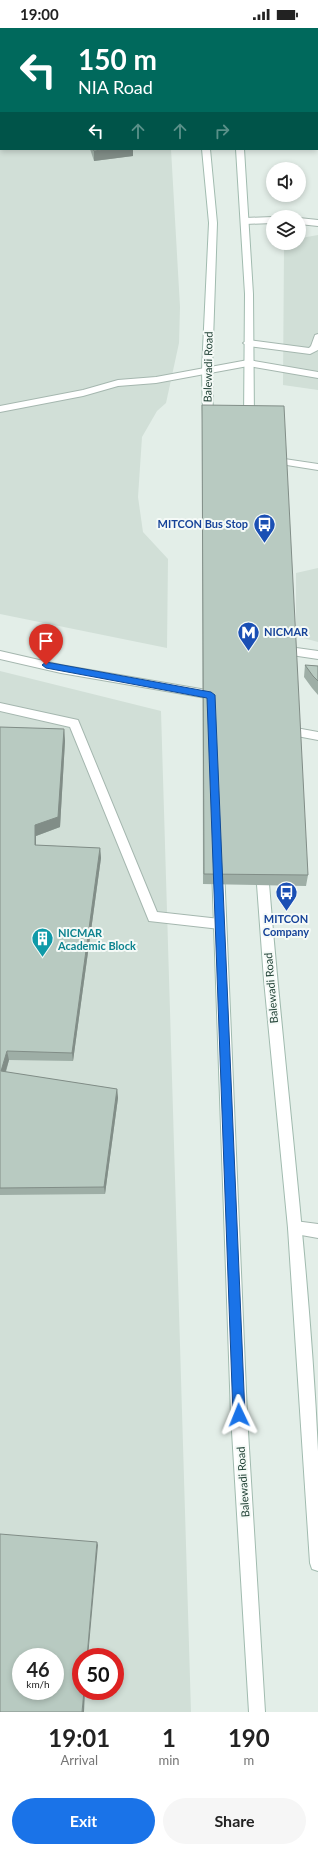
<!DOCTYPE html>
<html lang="en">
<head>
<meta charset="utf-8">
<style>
  :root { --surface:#fff; --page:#f6f6f6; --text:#222; --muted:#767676; --accent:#1a73e8 }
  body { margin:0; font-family:Lato,sans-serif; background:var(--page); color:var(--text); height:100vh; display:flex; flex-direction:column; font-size:15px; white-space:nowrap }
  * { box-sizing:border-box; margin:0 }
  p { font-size:13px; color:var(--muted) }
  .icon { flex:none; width:22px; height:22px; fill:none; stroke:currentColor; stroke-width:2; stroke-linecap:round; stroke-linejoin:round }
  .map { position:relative; height:1684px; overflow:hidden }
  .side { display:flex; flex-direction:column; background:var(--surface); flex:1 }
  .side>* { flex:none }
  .guide { position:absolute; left:0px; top:0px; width:318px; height:122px; box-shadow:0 2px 6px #0003; background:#00695c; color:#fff; overflow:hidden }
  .controls { position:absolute; left:266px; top:134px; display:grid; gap:8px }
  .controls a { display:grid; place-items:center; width:40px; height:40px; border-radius:50%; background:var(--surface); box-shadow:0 2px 6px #0003; font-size:20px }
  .speed { position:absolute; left:12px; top:1620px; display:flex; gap:8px; font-size:20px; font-weight:700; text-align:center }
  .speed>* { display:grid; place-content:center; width:52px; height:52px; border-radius:50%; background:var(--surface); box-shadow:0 2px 6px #0003; line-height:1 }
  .speed small { font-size:10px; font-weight:400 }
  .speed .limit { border:6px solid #d22; background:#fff; color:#111 }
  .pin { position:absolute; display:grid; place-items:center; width:34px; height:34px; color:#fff; margin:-41px -17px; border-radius:50% 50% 50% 0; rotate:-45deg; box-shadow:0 0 4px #0007 }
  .pin .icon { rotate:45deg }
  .me { position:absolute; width:44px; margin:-22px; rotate:358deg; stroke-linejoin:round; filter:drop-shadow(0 0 3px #0008) }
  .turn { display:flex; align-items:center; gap:14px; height:84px; padding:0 12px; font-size:18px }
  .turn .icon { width:52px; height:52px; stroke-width:2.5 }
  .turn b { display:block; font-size:28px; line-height:34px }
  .lanes { display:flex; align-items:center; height:38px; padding:0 12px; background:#0003; justify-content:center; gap:20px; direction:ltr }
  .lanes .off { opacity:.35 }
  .eta { display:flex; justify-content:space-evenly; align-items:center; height:68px; text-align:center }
  .eta b { font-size:24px; font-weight:700; line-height:28px }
  .action { display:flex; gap:8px; margin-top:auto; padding:8px 12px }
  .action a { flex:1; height:46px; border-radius:24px; background:var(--accent); color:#fff; font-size:16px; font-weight:700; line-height:46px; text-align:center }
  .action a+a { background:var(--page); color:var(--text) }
  .status { display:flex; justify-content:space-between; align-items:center; height:28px; padding:0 20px; background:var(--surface); direction:ltr }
  .status svg { height:11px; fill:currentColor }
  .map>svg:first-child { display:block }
</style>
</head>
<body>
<div class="status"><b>19:00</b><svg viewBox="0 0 49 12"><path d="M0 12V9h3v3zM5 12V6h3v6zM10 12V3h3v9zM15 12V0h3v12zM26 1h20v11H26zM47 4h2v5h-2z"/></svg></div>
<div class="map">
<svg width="318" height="1684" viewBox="0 0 318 1684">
  <rect width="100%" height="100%" fill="#e3eee8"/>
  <path fill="#d1dfd7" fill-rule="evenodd" d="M0,93L1,121H171L180,279L179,315L166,375L157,383L142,409L138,469L143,504L168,531L167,620L0,586Z
    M318,207V362L283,357L284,221L293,215H299L301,210Z
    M318,540V614L296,608V545Z
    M0,643L161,683L191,1684H0ZM21,1629H55V1663H21ZM81,1629H115V1663H81Z"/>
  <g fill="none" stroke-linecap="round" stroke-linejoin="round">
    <defs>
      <path id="service" d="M318,306V322L310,326L248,318L243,315L248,312L309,320L311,318L315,307Z
        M248,332L318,344V350L248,338L156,355L118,358L83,368L0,384V378L83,362L118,352L156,349Z
        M0,675L78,692L157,884L220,891L224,892L226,896L224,900L220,901L149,893L70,699L0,683Z"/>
      <path id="minor" d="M273,189V195L245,196L241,193L245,190Z
        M299,190L318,192V198L299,196Z
        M271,429L318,436V442L268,434L266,432Z
        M282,618L318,623V631L278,625L277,622L278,619Z
        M295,1193L318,1196V1210L290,1205L288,1200L290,1195Z"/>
      <path id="tertiary" d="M0,623L61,637L218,664L222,665L224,668L222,671L218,672L61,645L0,631Z
        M285,698L318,704V712L281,705L279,702L281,699Z"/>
      <path id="secondary" d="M202,121H210L217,195L212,342L213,392L208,395L203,392L202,342L209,195Z
        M236,121H244L253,266L254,393L249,396L244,393L245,266Z
        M218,835L222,836L224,840L247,1387L265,1684H249L231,1387L212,840L214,836Z
        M262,838L266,839L268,843C283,1036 309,1229 318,1423C318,1463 318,1503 318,1543L312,1541L310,1535L288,1200L264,952L256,843L258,839Z"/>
      <path id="primary" d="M317,25H318V29H317Z
        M0,73H1V77H0Z"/>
      <path id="trunk" d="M138,0H152L137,1Z
        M292,0H306L291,1Z
        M0,19H1V23H0Z
        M0,43H1V47H0Z"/>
    </defs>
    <use href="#service" stroke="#a5b7af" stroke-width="2"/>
    <use href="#minor" stroke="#a5b7af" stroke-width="2"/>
    <use href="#tertiary" stroke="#a5b7af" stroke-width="2"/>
    <use href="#secondary" stroke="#a1bbaf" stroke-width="2"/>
    <use href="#primary" stroke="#c1cac7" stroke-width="2"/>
    <use href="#trunk" stroke="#c1cac7" stroke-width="2"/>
    <use href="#service" fill="#fff" fill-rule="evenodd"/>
    <use href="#minor" fill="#fff" fill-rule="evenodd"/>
    <use href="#tertiary" fill="#fff" fill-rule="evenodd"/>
    <use href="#secondary" fill="#fff" fill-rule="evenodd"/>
    <use href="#primary" fill="#64a890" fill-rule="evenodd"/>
    <use href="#trunk" fill="#478c76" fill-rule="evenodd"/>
  </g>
  <path fill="#9eaea6" d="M90,121H133V128L94,133Z
    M202,377L308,847L306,858L203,856Z
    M305,637L318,638V667L312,660L304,649Z
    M0,699L64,701L65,713L60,799L36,808V817L100,820L101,830L73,1033L9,1032L6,1044L117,1061L118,1070L105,1166L0,1167Z"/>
  <path fill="#818d87" d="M108,121H133V128L94,133V123Z
    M64,701L65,713L60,799L36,808V827L35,817V797Z
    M100,820L101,830L73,1033L72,1025Z
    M7,1023L9,1032L3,1052L1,1043Z
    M117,1061L118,1070L105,1166L104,1159Z
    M97,1514L98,1517L88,1629H87Z
    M84,1663H85L84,1684H82Z"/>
  <path fill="#b8cac1" stroke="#818d87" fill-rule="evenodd" d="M93,121H108L94,123Z
    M202,377L284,378L308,847L204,846Z
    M305,637L318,638V653L313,648Z
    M0,699L64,701L58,789L35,797V817L100,820L72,1025L7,1023L1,1043L117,1061L104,1159L0,1160Z
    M0,1506L97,1514L87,1629H81V1663H84L82,1684H0ZM21,1629H55V1663H21Z"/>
  <path fill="#1a73e8" stroke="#114b97" d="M46,634L211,664L215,667L245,1387L243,1391L239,1393L235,1391L233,1387L207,670L46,640L42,637Z"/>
  <defs>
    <symbol id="bus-pin" viewBox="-11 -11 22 30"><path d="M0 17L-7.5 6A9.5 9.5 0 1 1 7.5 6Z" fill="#1a4fb4" stroke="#f5faf7"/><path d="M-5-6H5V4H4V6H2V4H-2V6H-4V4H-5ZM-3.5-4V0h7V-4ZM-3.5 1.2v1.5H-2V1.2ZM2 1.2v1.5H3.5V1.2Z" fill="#fff"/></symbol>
    <symbol id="metro-pin" viewBox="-11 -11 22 30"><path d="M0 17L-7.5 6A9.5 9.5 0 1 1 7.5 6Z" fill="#1a4fb4" stroke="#f5faf7"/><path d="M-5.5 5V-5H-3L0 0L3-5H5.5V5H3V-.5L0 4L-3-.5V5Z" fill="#fff"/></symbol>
    <symbol id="building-pin" viewBox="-11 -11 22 30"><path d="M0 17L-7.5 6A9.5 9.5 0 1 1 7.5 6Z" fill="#0f9aa8" stroke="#f5faf7"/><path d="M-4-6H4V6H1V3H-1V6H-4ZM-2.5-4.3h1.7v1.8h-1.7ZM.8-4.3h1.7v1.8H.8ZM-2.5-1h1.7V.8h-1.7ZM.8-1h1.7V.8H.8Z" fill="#fff"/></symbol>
  </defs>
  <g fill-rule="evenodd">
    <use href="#bus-pin" x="252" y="484" width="25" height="34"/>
    <use href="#metro-pin" x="236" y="592" width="25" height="34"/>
    <use href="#bus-pin" x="274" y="852" width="25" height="34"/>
    <use href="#building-pin" x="30" y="898" width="25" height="34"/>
  </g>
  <g text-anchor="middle" stroke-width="4" stroke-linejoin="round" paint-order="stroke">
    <g font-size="11" fill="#214236" stroke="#f5faf7">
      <text transform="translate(208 339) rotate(-89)" y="4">Balewadi Road</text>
      <text transform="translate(271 960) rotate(-95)" y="4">Balewadi Road</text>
      <text transform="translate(243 1454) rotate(-94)" y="4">Balewadi Road</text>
    </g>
    <g font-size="11" font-weight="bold" fill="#164399" stroke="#f5faf7" text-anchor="end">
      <text x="248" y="500">MITCON Bus Stop</text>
      <text x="264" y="608" text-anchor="start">NICMAR</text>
      <text x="286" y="895" text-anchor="middle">MITCON<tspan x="286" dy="13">Company</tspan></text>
    </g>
    <g font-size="11" font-weight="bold" fill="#0d838f" stroke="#f5faf7" text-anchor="start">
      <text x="58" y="909">NICMAR<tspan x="58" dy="13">Academic Block</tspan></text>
    </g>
  </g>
</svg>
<div class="controls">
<a><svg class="icon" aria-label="sound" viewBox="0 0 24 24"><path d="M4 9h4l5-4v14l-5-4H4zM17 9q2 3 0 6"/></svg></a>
<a><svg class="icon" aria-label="layers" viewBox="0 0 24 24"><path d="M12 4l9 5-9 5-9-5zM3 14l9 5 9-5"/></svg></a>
</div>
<div class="speed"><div>46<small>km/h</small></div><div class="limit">50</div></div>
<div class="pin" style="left:46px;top:637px;background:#d93025"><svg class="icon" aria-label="arrive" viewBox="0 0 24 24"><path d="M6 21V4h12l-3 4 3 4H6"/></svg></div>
<svg class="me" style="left:239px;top:1387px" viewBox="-20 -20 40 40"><path d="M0-17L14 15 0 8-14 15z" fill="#1a73e8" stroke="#fff" stroke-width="4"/></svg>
<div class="guide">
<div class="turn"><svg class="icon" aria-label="left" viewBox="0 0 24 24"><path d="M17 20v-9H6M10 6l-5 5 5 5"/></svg><div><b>150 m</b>NIA Road</div></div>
<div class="lanes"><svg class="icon" aria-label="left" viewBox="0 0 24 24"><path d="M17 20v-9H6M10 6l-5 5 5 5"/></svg><svg class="icon off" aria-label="ahead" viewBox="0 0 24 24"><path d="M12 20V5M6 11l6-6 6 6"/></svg><svg class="icon off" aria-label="ahead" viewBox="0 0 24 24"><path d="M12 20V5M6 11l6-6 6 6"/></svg><svg class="icon off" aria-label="right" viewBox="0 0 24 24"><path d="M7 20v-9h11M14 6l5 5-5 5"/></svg></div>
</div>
</div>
<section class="side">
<div class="eta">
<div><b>19:01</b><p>Arrival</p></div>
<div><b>1</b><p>min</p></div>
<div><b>190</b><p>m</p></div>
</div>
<div class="action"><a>Exit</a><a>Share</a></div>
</section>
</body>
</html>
